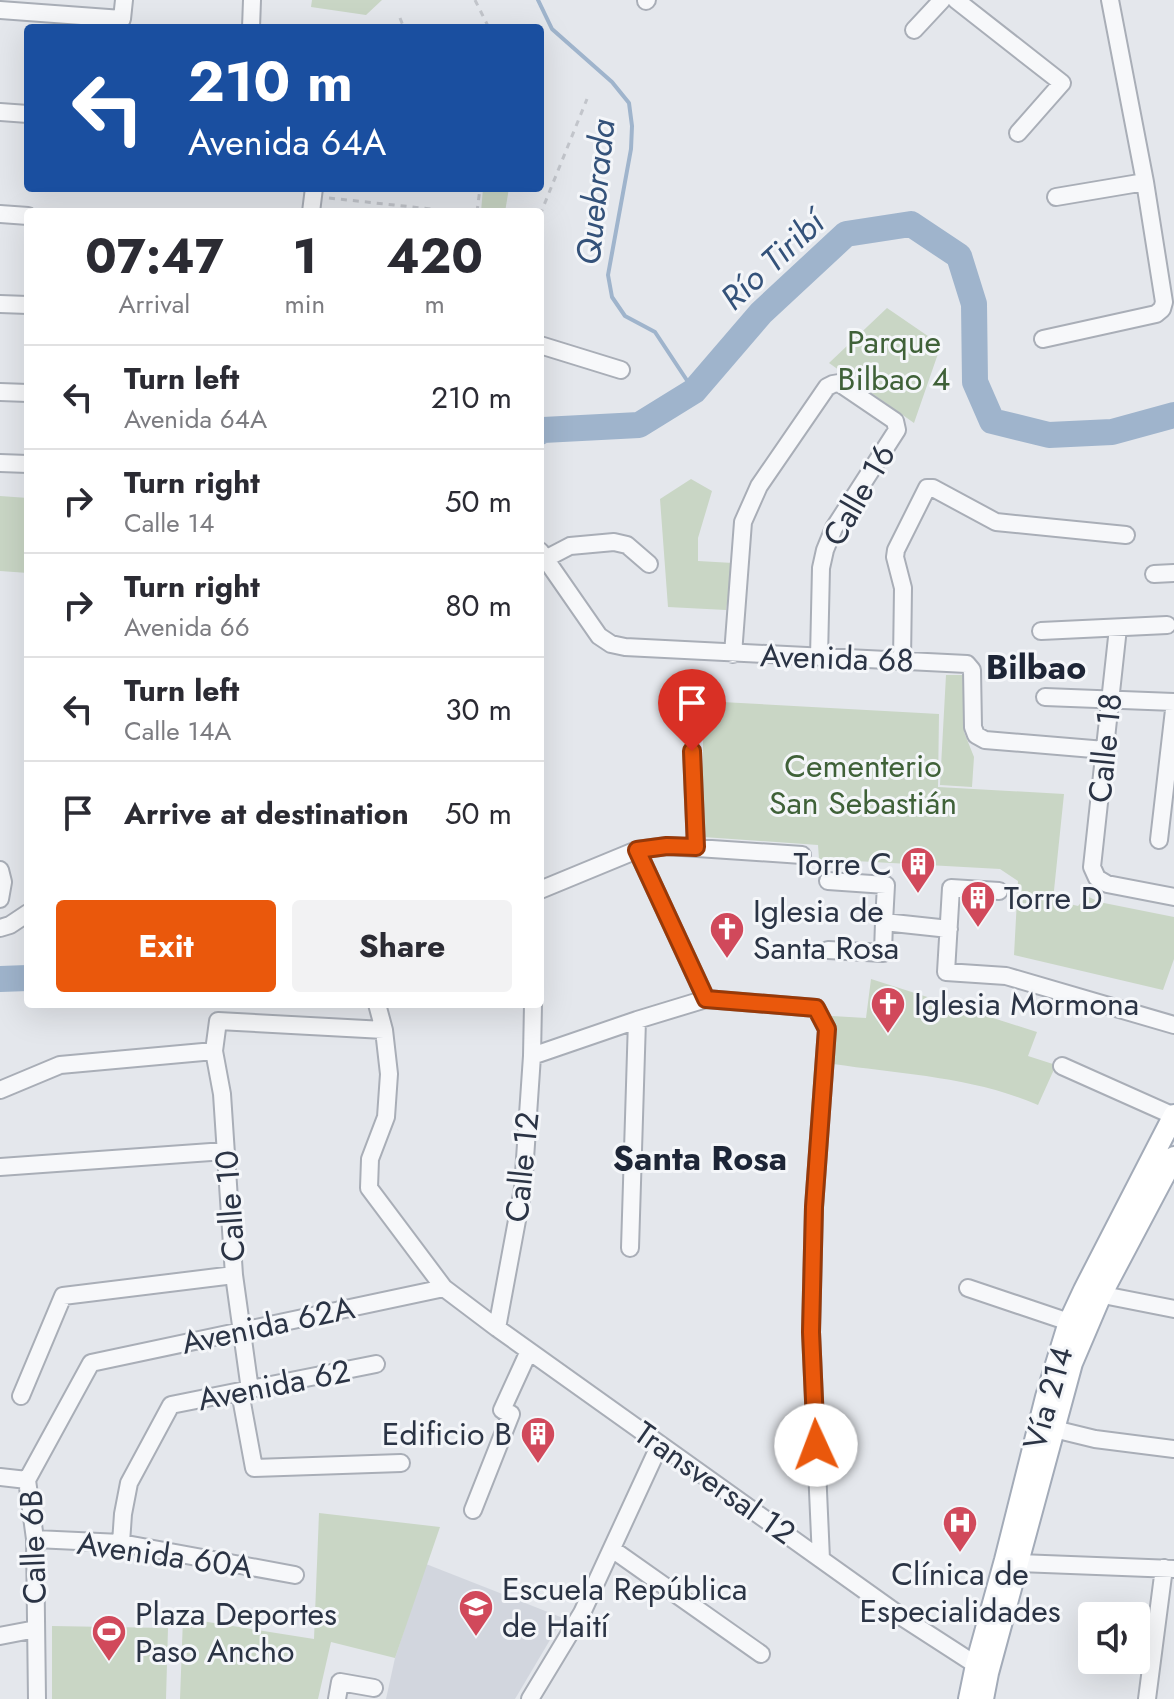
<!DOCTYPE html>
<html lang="en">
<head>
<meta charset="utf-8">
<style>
  :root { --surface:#fff; --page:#f2f2f3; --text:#2b2b33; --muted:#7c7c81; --line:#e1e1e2; --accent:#ea580c }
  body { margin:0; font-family:Jost,sans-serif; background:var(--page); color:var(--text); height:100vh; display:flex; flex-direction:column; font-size:30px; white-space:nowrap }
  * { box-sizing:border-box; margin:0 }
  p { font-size:26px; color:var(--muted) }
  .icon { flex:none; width:44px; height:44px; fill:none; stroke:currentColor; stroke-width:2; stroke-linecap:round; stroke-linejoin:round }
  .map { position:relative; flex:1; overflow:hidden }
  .panel { position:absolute; left:24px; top:208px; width:520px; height:800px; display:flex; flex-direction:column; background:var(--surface); border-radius:8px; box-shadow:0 8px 32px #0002 }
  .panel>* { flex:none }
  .guide { position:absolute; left:24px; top:24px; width:520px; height:168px; border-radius:8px; box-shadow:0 8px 32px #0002; background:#1a4fa0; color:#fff; overflow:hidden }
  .tools { position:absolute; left:1078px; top:1602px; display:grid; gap:16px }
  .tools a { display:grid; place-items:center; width:72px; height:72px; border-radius:8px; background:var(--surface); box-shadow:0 8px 32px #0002; font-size:40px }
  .pin { position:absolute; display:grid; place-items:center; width:68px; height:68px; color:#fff; margin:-82px -34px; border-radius:50% 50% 50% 0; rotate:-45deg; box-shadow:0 0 8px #0007 }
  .pin .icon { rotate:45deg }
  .me { position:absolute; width:88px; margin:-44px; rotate:358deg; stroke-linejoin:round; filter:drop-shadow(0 0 6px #0008) }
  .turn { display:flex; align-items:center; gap:28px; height:168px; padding:0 32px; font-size:36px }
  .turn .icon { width:104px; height:104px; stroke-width:2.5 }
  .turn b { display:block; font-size:56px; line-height:68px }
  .eta { display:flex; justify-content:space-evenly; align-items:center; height:136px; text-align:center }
  .eta b { font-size:48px; font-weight:700; line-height:56px }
  .cta { display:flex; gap:16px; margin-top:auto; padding:16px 32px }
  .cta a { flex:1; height:92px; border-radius:8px; background:var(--accent); color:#fff; font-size:32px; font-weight:700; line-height:92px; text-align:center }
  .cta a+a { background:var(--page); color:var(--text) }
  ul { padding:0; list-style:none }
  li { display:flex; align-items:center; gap:24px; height:104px; padding:0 32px; border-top:2px solid var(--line) }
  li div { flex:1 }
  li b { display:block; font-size:30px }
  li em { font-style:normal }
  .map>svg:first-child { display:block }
</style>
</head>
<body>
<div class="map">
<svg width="1174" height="1699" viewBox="0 0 1174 1699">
  <rect width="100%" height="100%" fill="#e4e7ec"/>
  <path fill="#d2d6de" d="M426,1564L563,1618L515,1699H386L395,1658Z"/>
  <path fill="#c9d6c5" d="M312,0H382L366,15L311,7Z
    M483,188H509L505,212H481Z
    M887,308L941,345L914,423L829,363Z
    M691,479L712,491L698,538V561L733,563L726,610L668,607L660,499Z
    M0,496L28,498V573L0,571Z
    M946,675H968L964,732L974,757L972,787L940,785Z
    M703,701L939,714L938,787L1064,794L1053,900L1078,906L1087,896L1099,902L1174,917V959L1163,990L1014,955L1018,881L1000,869L819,859L818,845L703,837Z
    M871,979L1037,1032L1028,1056L1056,1065L1038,1105C974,1077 901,1074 833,1064L835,1037L832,1016L866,1018Z
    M319,1513L440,1527L395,1658L331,1642L318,1699H180L183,1618L314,1639Z
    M52,1626L168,1628L166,1699H52Z"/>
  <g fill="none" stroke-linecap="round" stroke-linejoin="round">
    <path stroke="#9fb4cc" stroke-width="4" d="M538,0L552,29L612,82L629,103L632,126L631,149L608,275L612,297L625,316L655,332L694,391"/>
    <path stroke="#9fb4cc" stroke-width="26" d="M540,432L543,430L639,425L694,391L761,313L846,234L911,224L959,256L974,304L975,382L992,421L1049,435L1112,432L1174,415
      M0,979L28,978"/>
    <defs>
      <path id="minor" d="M956,0L1062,83L1018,133
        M646,1L647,0
        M0,10L122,19L124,0
        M251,28L252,0
        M914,30L942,0
        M0,112L28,114
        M1056,197L1145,182
        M311,212L314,188
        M0,214L28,216
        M0,304L28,305
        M1043,339L1156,314L1162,309L1164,302L1145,182L1110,0
        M540,345L621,370
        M0,392L28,393
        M0,463L28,464
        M540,551L599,636L611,644L625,647L967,664L972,670L973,727L976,735L985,740L1105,750
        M545,559L570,546L614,542L627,545L649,564
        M1154,574L1174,573
        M1118,628L1092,867L1097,878L1107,884L1174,897
        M1041,631L1167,625
        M733,654L743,522L759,486L827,387L833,384L839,383L895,421L897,430L834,528L825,550L821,568L819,657
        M902,661L903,588L895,557L896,550L927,488H933L996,522L1126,535
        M1045,697L1174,702
        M692,751L696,847
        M1159,840L1174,710
        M637,850L706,999
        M0,870L3,882L0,899
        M828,881L886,885L884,922L949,929
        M540,890L637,850L667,846L802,855
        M999,891L951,888L946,972L1006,976L1174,1025
        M0,928L10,925L28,913
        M828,950L883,953L884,922
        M377,1004L384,1030L389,1074L386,1117L370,1159L369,1188L444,1288L497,1328L902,1617L984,1670
        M532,1056L637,1020L706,999L816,1008L827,1029L814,1207L811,1332L821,1559
        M1062,1066L1174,1116
        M0,1090L60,1065L214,1051
        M0,1167L225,1151
        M630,1248L637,1020
        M968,1288L1069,1322
        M1093,1293L1174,1309
        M497,1328L523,1188L532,1056L533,1004
        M250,1390L234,1275L222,1094L214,1051L218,1021L384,1030
        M240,1392L254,1468L401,1463
        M21,1396L63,1296L234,1275
        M1054,1429L1095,1439L1174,1449
        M0,1477L27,1480
        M473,1510L511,1414L502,1410L529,1351
        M35,1539L121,1543L295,1575
        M121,1543L123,1514L129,1483L171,1405L376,1364
        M612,1549L761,1654
        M1008,1561L1019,1563L1174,1569
        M0,1636L36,1629
        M37,1699L35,1539L27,1480L91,1363L444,1288
        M337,1699L340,1682L374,1688
        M530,1699L582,1613L660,1444
        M1147,1699L1164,1568"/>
      <path id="major" d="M969,1699L976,1665L1005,1560L1046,1397L1069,1322L1084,1290L1174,1115
        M983,1699L988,1673L1072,1363L1101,1295L1174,1157"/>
    </defs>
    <use href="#minor" stroke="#a9aeb7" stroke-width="20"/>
    <use href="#major" stroke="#a3abb8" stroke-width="24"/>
    <path stroke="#c2c5cb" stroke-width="3" stroke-dasharray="6 6" stroke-linecap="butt" d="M475,0L489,28
      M400,18L404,28
      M329,198L459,212
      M477,212L480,188
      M540,215L587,99"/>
    <use href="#minor" stroke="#f7f8fa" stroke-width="16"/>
    <use href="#major" stroke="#fff" stroke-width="20"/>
  </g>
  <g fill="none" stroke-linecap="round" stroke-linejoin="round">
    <defs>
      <path id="route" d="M692,751L696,847L667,846L637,850L706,999L816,1008L827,1029L814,1207L811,1332L816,1445"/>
    </defs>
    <use href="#route" stroke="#983908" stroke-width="20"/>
    <use href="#route" stroke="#ea580c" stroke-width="14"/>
  </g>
  <defs>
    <symbol id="building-pin" viewBox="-11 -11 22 30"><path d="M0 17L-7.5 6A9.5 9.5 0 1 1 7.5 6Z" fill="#d1495b" stroke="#f4f6f9"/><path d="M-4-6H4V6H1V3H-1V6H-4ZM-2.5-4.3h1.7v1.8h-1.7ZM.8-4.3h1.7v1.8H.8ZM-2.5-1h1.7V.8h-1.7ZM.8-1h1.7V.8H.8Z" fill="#fff"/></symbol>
    <symbol id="church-pin" viewBox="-11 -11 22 30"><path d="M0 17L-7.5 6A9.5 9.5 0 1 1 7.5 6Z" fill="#d1495b" stroke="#f4f6f9"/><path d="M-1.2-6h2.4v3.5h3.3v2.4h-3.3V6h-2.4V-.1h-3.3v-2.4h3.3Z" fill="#fff"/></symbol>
    <symbol id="hospital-pin" viewBox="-11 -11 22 30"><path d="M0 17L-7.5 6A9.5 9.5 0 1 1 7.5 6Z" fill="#d1495b" stroke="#f4f6f9"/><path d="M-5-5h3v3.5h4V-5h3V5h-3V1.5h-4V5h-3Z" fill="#fff"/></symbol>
    <symbol id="school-pin" viewBox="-11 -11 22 30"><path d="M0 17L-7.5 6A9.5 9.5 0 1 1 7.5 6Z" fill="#d1495b" stroke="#f4f6f9"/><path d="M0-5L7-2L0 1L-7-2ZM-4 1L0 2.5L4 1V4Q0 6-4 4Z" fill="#fff"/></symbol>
    <symbol id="stadium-pin" viewBox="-11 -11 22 30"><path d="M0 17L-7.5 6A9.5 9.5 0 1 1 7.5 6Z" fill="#d1495b" stroke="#f4f6f9"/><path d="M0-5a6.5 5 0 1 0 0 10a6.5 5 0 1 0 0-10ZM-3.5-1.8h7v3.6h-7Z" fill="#fff"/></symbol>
  </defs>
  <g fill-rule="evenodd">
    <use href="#building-pin" x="898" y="844" width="40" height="54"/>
    <use href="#building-pin" x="958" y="878" width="40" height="54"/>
    <use href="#church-pin" x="707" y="909" width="40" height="54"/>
    <use href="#church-pin" x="868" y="984" width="40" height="54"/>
    <use href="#building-pin" x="518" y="1414" width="40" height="54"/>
    <use href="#hospital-pin" x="940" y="1503" width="40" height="54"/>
    <use href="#school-pin" x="456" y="1587" width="40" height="54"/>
    <use href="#stadium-pin" x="89" y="1612" width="40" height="54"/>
  </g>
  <g text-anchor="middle" stroke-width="6" stroke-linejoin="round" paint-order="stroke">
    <g font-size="32" fill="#3f6138" stroke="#f4f6f9">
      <text x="894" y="353">Parque<tspan x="894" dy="37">Bilbao 4</tspan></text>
      <text x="863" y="777">Cementerio<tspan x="863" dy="37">San Sebastián</tspan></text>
    </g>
    <g font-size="32" fill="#2b3445" stroke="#f4f6f9">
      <text transform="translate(859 495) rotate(-60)" y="11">Calle 16</text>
      <text transform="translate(837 658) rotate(2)" y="11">Avenida 68</text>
      <text transform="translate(1105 748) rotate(-84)" y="11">Calle 18</text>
      <text transform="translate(522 1167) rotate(-84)" y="11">Calle 12</text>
      <text transform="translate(230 1206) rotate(-94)" y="11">Calle 10</text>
      <text transform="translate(268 1325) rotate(-12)" y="11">Avenida 62A</text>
      <text transform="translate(274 1385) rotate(-11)" y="11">Avenida 62</text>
      <text transform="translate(1048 1398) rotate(-74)" y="11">Vía 214</text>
      <text transform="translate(715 1483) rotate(35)" y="11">Transversal 12</text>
      <text transform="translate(33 1547) rotate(-92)" y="11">Calle 6B</text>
      <text transform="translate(165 1555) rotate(8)" y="11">Avenida 60A</text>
    </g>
    <g font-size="32" fill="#2b3445" stroke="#f4f6f9" text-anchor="start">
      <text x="892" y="875" text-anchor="end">Torre C</text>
      <text x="1004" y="909">Torre D</text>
      <text x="753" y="922">Iglesia de<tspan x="753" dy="37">Santa Rosa</tspan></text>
      <text x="914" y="1015">Iglesia Mormona</text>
      <text x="512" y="1445" text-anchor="end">Edificio B</text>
      <text x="960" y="1585" text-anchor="middle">Clínica de<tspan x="960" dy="37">Especialidades</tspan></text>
      <text x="502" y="1600">Escuela República<tspan x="502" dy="37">de Haití</tspan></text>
      <text x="135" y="1625">Plaza Deportes<tspan x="135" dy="37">Paso Ancho</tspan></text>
    </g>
    <g font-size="34" font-style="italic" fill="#34527a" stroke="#f4f6f9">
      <text transform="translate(595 192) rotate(-84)" y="12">Quebrada</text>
      <text transform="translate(772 260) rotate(-43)" y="12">Río Tiribí</text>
    </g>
    <g font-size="34" font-weight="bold" fill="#1d2536" stroke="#f4f6f9">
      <text x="1036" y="679">Bilbao</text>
      <text x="700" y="1170">Santa Rosa</text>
    </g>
  </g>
</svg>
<div class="tools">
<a><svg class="icon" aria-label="sound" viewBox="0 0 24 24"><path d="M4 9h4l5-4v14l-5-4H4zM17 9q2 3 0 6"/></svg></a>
</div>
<div class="pin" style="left:692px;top:751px;background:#d93025"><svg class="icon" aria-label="arrive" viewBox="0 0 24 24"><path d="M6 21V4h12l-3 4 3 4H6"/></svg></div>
<svg class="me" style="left:816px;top:1445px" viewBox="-20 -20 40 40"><circle r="19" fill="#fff"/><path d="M0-13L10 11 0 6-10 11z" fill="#ea580c"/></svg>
<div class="guide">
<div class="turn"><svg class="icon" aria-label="left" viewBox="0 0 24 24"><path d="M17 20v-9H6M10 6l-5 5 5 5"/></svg><div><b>210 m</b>Avenida 64A</div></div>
</div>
<section class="panel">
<div class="eta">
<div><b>07:47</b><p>Arrival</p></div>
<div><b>1</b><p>min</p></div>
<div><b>420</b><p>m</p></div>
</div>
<ul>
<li><svg class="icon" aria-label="left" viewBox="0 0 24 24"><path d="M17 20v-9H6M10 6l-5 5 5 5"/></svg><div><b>Turn left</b><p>Avenida 64A</p></div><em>210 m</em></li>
<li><svg class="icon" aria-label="right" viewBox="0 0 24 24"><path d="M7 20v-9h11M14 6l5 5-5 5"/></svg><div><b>Turn right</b><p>Calle 14</p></div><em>50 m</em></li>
<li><svg class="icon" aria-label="right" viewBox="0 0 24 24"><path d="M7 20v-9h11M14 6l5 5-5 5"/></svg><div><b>Turn right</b><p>Avenida 66</p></div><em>80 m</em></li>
<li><svg class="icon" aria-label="left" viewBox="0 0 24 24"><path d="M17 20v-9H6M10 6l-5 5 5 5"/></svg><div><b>Turn left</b><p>Calle 14A</p></div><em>30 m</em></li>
<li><svg class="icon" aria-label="arrive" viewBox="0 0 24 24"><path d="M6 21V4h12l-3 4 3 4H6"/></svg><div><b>Arrive at destination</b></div><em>50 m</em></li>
</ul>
<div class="cta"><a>Exit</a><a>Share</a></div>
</section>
</div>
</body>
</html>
